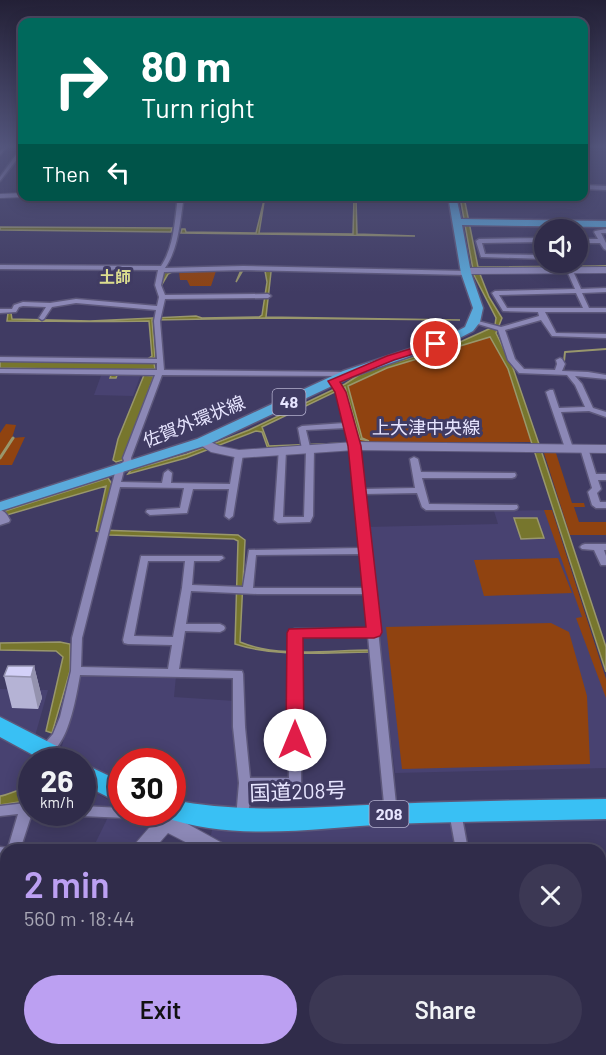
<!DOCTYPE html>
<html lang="en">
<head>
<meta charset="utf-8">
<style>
  :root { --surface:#302c4a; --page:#3c3854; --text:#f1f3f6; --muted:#a8a7b5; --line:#4b4862; --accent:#bca0f2 }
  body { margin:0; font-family:Barlow,"Noto Sans JP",sans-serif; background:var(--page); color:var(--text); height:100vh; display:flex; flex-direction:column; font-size:22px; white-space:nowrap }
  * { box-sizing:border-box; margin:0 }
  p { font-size:20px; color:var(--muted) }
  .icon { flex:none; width:33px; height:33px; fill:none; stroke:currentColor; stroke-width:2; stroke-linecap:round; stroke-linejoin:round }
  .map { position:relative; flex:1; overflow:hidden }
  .sheet { position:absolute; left:0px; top:844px; width:606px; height:212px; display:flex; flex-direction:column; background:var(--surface); border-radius:18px 18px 0 0; box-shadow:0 3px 15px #0003,0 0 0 2px var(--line) }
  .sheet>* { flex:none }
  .top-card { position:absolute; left:18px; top:18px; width:570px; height:183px; border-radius:12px; box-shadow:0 3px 15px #0003,0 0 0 2px var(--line); background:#00695c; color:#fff; overflow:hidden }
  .fabs { position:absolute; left:534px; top:219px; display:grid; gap:12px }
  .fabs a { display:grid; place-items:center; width:54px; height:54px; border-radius:50%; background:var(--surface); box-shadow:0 3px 15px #0003,0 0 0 2px var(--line); font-size:30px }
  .speed { position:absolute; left:18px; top:748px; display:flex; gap:12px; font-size:30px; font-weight:700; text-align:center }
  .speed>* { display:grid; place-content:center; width:78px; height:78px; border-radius:50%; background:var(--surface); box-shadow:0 3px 15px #0003,0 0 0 2px var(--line); line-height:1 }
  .speed small { font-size:15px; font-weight:400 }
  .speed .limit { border:9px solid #d22; background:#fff; color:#111 }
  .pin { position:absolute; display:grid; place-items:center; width:51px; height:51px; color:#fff; margin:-26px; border:3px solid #fff; border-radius:50%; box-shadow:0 2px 6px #0007 }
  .me { position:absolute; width:66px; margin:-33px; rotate:0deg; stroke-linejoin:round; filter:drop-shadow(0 0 4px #0008) }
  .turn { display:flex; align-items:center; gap:21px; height:126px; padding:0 24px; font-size:27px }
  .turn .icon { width:78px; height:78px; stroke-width:2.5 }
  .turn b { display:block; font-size:42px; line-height:51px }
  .then { display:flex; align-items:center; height:57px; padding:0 24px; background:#0003; gap:12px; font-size:22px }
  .round { display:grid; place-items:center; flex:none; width:63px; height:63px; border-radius:32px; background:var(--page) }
  .headline { display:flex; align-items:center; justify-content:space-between; height:102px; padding:0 24px }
  h1 { font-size:36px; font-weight:600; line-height:45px; color:var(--accent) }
  .primary-button { display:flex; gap:12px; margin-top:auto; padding:12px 24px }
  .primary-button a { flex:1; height:69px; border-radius:36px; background:var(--accent); color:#111; font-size:24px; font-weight:600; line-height:69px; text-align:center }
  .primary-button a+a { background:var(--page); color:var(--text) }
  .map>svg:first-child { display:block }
</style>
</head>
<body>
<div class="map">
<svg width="606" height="1055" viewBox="0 0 606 1055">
  <rect width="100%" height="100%" fill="#403b63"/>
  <path fill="#484271" d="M102,373L141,374L133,396L94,395Z
    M552,510L606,679V768L395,773L366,527L498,524L494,511Z
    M89,675L176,676L174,697L235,701V752L242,782L238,808L199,806L173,798L172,762H122L121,783L61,750L80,676Z
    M0,689L48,690L35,736L0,716Z
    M0,738L42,762H32L31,789L0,799Z
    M82,785L121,807L122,813H133L148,822L146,835L133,850H92L111,811L83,802Z
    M454,822L459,850H231L210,839L213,826L282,830Z
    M600,902H606V1055L593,1050H600Z"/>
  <path fill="#904310" d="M179,271H216L211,286H190L187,280H180Z
    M490,337L508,369L532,442H359L345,388L387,368Z
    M6,424L16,425L12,438L25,437L12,465H0V433Z
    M543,450H555L572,503H584L585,507H574L579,522H606V535H570Z
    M544,510H552L606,679V698L576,618L582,617Z
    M558,558L572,593L484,596L474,560Z
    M551,623L569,632L587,696L590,764L402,769L386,627Z"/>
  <path fill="#77762d" stroke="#99976c" stroke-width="1.5" d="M265,196L259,233L353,234L354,198H356L357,234L415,236L181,233L182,229H185L186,232L256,233Z
    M460,197H464L478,267L606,266L478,269L489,297L502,318L496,333L513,368L539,444H532L508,369L490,337L387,368L348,386L362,438L369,441L360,439L345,387L262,427L269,446L346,443L268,449L262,432L256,431L186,458L128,474L131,470L187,454L249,430L345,384L359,375L385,365L449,347L491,328L495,325L496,318L474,275Z
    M0,227L172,228L171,232L0,230Z
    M241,270L172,272L168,274L161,286L164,272L170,271L268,270L271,272L266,317L460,320L263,318L152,320L155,358H149L152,356L149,321C101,322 55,321 7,321L8,313H11L12,319L90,321L196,316L202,318L259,317L262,315L267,282L265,271L243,270L236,282Z
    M0,361L154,363L155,369L119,370L116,378H110L113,370L0,368Z
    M144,375L154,376L123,460L116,462L113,460L118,439Z
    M534,450H541L606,647V672Z
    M108,478L112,484L100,530L238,535L245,540L240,642C278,658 330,650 371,650V652C327,652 278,658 235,644L238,541L234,539L109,535L96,531L106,486L0,517V513L8,510Z
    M514,518H537L544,538L521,539Z
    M60,642L70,644V671L52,733L46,731L63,657L56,651L0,650V643Z
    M31,781V800L0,805V796C9,795 15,790 24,789Z"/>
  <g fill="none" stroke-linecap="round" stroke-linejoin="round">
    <path stroke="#99976c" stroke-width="2" d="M563,371L565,352L606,349"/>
    <path stroke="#99976c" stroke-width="3" d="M0,458L13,438"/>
    <path stroke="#99976c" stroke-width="4.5" d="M0,1017L6,1022
      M483,1050L484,1055"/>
    <defs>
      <path id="street" d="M4,146H8L0,155V151Z
        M20,149H22V153L0,181V177Z
        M584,185L606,186V190L584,189Z
        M178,196H184C180,220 179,248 165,268L243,266L466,271L469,273L466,275L243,270L164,272L161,285L165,295L268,294L271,296L268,298L165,299L160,321L164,370L347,372L351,374L347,376L162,375L131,458L132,462L124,470L121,482L162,483L164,473L168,470L172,473L171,483L230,484L235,454L239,452H242L243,454L233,516L229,519L225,516L229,489H193L187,513L150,515L146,512L147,510L180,508L184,488L120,487L82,638L81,667L168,669L172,645L128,644L124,643L123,640L141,556H222L224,558L219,561H194L192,585L243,587L249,550L360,548L351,446L346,428L306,430L310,447L314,449L313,516L310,522L278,523L274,520L279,448H282L286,450L283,517H304L306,451L302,449L298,428L302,426L345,423L336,392L330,381L331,379H337C355,410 360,454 364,489L415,488L410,459L414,457L418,459L421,472L515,473L516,475L515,477L512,478H422L429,504L517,505L518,507L517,509L514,510H426L422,507L417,493L364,494L397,814L395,818L391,819L387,818L385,814L368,636L300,637L301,783L299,786L295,788H251L248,818L246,822L242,823L238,822L236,818L239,783L233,727V678L80,675C77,692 67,760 41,753L39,750L53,734L60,717L71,671L72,638L116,469L124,461L123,458L155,375L0,373V369L157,370V363L0,361V357L157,359L154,321L156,310L76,303L52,307L44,319L42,320L39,318L46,307L23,306L19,307L16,312L0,313V309H12L14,305L23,302L50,303L76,299L157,306L159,297L155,285L158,270L0,269V265L161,266C174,247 175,219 178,196ZM361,554L364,588H253L256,555ZM148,561H185L182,588L173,637L134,636ZM191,591L257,594H365L368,629H295L291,630L290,633L289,778H250L245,727L243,674L242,671L179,669L185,631L220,632L224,630L225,628L224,626L220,624H186Z
        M606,229V233H601L606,243V250L604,249L600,243H578V239H598L594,232L595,231Z
        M544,238V242L482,243L485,254L544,255V259L481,257L476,241L479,239Z
        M563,262H569L581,289L606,288V292L582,293L589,308H606V312H545L556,333L606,334V338L552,336L541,320L505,330L515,359L524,369L555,370L557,364L556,360L560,358L562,359L565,364L562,371L588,372L606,375V379L575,376L582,384L593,408L606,412V417L589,411L561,412L573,448L569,450L565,448L546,392L550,390H553L559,408L585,407L575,385L567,375L519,373L508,360L498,330L471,322L474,320L501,327L539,316L538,312L503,311L492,293L495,291L575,289ZM576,293L583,308H507L499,295Z
        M581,446H584L588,448L596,474H606V480H598L601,489L597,493L600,502H606V508H596L592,505L588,492L592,488L580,448Z
        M0,510C5,511 8,516 10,520L9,522L0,525Z
        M585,544H606V550H604L606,556V565H601L594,550L582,549L580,547L582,545Z
        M26,803H32V813L20,850H6V859H0V847L8,848L18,814L0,816V806Z
        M82,806L122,808V813H132L130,817L126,818L82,816L77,813H82Z
        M455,807L459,808L461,812L468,850H456L449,812L451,808Z
        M525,1050H541L542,1055H526Z"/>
      <path id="secondary" d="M22,193V196L25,197L0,198V194Z
        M404,196H456V197L452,199Z
        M606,267V273L466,274L461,271L466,268Z
        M202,438L219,446L239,450L355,442L606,445V453L355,450L239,458L211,452L196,442Z
        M151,813H170L173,816L224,844L226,850H201L168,833L153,850H133L135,844L155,821Z
        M0,984L6,987V1010L0,1007Z
        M62,1050H89L91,1055H64Z
        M557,1050H586L588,1055H559Z"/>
      <path id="primary" d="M448,196H456L461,219L606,221V227L462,225L471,273L483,308L480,322L473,331L454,341L351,377L207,445L0,511V502L197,439L343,371L446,337L465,327L473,308L461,273Z"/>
      <path id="highway" d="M0,717L74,755L78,762H46L0,737Z
        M82,763L122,782V804L82,784Z
        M606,799V819C534,821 462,821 391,824C317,828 235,842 163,817L161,813H172V800C246,814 317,807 391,804C463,801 534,800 606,799Z"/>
    </defs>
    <use href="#street" stroke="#5d587b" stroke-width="3"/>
    <use href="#secondary" stroke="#5d587b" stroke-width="2"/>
    <use href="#primary" stroke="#5d587b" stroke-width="3"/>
    <use href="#highway" stroke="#5d587b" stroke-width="3"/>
    <use href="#street" fill="#8c88b6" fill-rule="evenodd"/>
    <use href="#secondary" fill="#8c88b6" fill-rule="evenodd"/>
    <use href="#primary" fill="#5aaadb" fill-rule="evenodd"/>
    <use href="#highway" fill="#39c0f4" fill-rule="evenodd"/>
  </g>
  <path fill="#b5b3d5" d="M34,666L42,698L38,709L12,708L4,676Z"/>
  <path fill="#9492ae" d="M34,666L42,698L38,709L31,677Z
    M394,1050H401L400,1055H391Z"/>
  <path fill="#d3d0f8" stroke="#9492ae" stroke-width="1.5" d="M8,666H34L31,677L4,676Z
    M154,1050H394L391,1055H160L154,1051Z"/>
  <linearGradient id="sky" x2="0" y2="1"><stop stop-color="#232036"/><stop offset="0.5" stop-color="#53557c"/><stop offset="1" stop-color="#53557c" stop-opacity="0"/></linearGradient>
  <rect width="606" height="293" fill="url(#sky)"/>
  <path fill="#e11d48" stroke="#92132f" stroke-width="1.5" d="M436,341L440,342V346L394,360L340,382L346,392L361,446L382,632L380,636L374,638H303L304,740L301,744L295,746L289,744L286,740L287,633L289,629L366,627L348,446L335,392L328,381L387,356Z"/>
  <g text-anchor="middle" stroke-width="6" stroke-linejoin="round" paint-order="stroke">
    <g font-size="16" font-weight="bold" fill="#dcdd8f" stroke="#403b63">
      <text x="115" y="283">土師</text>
    </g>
    <g fill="#403b63" stroke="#b5b2d0" stroke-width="1.5">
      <rect x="272.5" y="389" width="33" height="26" rx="4.5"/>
      <rect x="369.5" y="801" width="39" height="26" rx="4.5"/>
    </g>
    <g font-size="16" font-weight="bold" fill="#e7e5ff">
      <text x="289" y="408">48</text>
      <text x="389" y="820">208</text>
    </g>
    <g font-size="18" fill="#e7e5ff" stroke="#403b63">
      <text transform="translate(194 422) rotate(-22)" y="6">佐賀外環状線</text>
      <text x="426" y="434">上大津中央線</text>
    </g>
    <g font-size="21" fill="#e7e5ff" stroke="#403b63">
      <text transform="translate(298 792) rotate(-2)" y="7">国道208号</text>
    </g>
  </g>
</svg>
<div class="fabs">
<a><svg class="icon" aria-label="sound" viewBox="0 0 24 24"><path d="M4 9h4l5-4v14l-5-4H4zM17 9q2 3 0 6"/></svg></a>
</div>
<div class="speed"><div>26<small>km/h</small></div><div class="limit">30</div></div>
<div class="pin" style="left:436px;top:344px;background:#d93025"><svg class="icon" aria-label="arrive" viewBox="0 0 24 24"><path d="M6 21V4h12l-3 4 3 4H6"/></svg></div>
<svg class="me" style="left:295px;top:740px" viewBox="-20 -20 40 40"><circle r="19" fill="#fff"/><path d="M0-13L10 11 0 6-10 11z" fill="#e11d48"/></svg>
<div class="top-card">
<div class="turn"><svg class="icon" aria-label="right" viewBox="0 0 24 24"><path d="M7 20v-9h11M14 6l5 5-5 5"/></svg><div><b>80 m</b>Turn right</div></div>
<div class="then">Then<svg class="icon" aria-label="left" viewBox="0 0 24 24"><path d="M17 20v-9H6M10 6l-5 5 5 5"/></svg></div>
</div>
<section class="sheet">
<div class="headline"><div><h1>2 min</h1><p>560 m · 18:44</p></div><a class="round"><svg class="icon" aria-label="close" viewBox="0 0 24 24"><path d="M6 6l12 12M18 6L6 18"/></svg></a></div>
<div class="primary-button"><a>Exit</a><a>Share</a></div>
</section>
</div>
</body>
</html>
